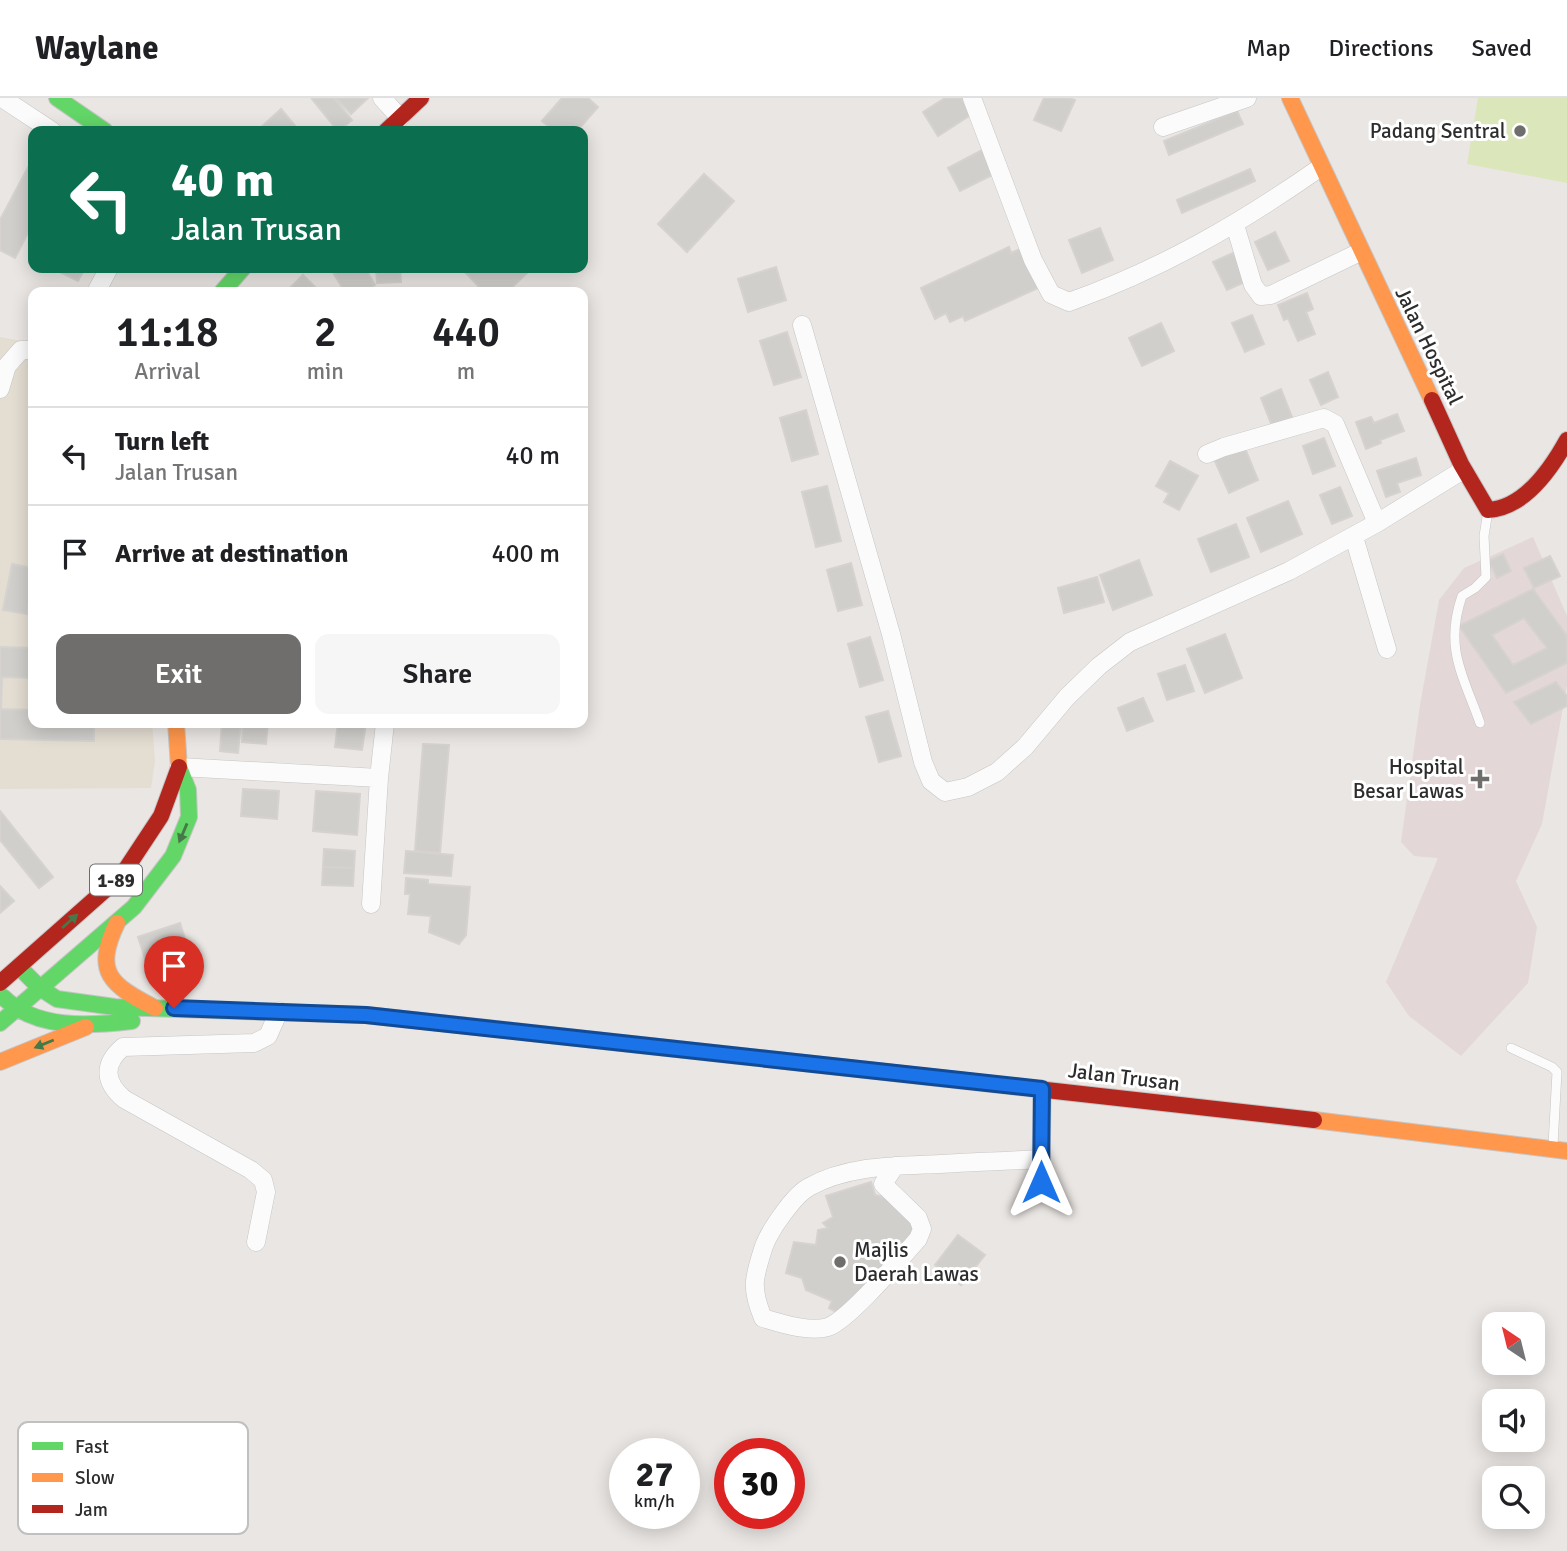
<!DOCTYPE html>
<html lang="en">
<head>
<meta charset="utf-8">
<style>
  :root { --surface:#fff; --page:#f6f6f6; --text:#202124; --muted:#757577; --line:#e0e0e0; --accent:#6f6e6d }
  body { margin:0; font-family:Signika,sans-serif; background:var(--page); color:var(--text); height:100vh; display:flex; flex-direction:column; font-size:26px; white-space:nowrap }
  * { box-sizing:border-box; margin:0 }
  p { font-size:23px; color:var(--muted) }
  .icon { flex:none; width:38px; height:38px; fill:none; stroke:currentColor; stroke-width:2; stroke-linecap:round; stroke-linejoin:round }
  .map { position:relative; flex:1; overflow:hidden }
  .drawer { position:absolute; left:28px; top:189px; width:560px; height:441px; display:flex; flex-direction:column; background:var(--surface); border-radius:14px; box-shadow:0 4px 18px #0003 }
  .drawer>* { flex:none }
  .top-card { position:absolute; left:28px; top:28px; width:560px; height:147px; border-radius:14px; box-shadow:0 4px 18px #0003; background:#0b6e4f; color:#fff; overflow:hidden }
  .needle { width:46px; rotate:325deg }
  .tools { position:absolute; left:1482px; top:1214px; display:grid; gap:14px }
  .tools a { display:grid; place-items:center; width:63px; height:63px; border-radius:14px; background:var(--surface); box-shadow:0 4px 18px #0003; font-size:35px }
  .speed { position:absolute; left:609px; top:1340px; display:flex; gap:14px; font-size:35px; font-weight:700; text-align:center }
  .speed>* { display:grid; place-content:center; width:91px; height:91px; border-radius:50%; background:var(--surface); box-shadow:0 4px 18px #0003; line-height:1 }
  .speed small { font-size:18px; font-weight:400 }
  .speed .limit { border:10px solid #d22; background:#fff; color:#111 }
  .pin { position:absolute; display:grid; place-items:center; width:60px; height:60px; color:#fff; margin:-72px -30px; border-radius:50% 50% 50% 0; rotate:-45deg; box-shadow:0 0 7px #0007 }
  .pin .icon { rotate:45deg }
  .me { position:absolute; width:77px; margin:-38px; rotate:0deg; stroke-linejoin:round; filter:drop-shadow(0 0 5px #0008) }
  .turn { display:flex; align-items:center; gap:24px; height:147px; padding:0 28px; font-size:32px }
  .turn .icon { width:91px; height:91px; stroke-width:2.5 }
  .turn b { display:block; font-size:49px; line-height:60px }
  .eta { display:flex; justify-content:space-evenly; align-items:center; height:119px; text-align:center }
  .eta b { font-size:42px; font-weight:600; line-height:49px }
  .primary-button { display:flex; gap:14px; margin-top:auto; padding:14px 28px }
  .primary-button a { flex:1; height:80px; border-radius:14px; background:var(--accent); color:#fff; font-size:28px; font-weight:600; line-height:80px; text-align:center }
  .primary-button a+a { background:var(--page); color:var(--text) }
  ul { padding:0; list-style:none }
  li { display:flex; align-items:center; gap:21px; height:98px; padding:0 28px; border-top:2px solid var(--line) }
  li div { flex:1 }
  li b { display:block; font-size:26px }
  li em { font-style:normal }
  header { display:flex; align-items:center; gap:42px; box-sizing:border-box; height:98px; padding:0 35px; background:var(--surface); border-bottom:2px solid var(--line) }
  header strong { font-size:33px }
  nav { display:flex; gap:38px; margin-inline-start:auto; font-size:24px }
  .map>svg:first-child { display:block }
</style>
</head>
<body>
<header>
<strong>Waylane</strong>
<nav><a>Map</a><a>Directions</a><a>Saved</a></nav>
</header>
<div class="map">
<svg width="1567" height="1453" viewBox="0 0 1567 1453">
  <rect width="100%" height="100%" fill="#eae6e3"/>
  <path fill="#e4ddd2" d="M0,239L33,245V625H152L155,663L151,690L0,691Z"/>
  <path fill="#e3d7d7" d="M1533,439L1567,518V587L1542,726L1516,783L1537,829L1528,885L1461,958L1409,918L1386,884L1438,760L1414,758L1401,744L1420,607L1439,502L1464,470Z"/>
  <path fill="#dbe7bb" d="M1478,0H1567V85L1467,66Z"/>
  <path fill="#d1cfcc" stroke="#d5d2cf" stroke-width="2" fill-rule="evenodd" d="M314,0H334L352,22L338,33L312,1Z
    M336,0H368L351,16Z
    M562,0H588L598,9L577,33H554L542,23Z
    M945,0H961L972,16L938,38L923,14Z
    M1044,0H1069L1075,2L1061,33L1034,22Z
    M281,11L296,29L292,33H257Z
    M1237,13L1243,26L1169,57L1164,43Z
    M982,52L994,76L960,93L948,70Z
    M33,60V125L15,160L0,152V122Z
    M1250,71L1255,83L1182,115L1177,102Z
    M704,76L734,103L687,154L658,126Z
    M1100,130L1113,162L1082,175L1069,142Z
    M1275,134L1289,163L1268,172L1255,144Z
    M1009,149L1011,155L1020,151L1038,190L965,223L963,218L950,224L946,215L935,221L921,190Z
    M1233,155L1247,183L1227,192L1213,164Z
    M776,169L786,202L748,214L738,181Z
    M52,170H85L78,183Z
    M345,170H365L375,187L363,194H345L334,176Z
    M376,170H400L401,184L377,185Z
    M463,170H522L527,175L507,194H484L462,171Z
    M303,177L316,190L311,194H292L289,191Z
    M1307,195L1313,211L1306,214L1315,236L1298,243L1288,220L1284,222L1278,207Z
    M1252,217L1264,246L1245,254L1232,225Z
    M1161,225L1174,253L1142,268L1129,240Z
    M787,234L801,279L774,287L760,243Z
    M1328,274L1338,299L1321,307L1310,282Z
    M1281,291L1292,319L1272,328L1261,300Z
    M806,312L818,356L792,363L780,320Z
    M1397,316L1404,333L1380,342L1381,345L1366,351L1356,324L1371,319L1374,325Z
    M1324,340L1335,368L1313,376L1303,348Z
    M1244,348L1258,382L1229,395L1214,361Z
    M1416,360L1421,377L1397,385L1400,394L1386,399L1377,373Z
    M1170,363L1198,378L1179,412L1164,404L1169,395L1156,388Z
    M827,388L841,443L816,449L802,394Z
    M1340,389L1352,418L1332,426L1320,397Z
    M1288,403L1302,436L1261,454L1247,420Z
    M1236,426L1249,459L1211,474L1198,441Z
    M1503,456L1511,473L1497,480L1489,463Z
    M1550,458L1560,478L1534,490L1524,470Z
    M1139,462L1152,497L1113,512L1100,477Z
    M851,465L862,507L838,513L827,472Z
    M12,466L33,470V482L27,516L3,512Z
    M1097,479L1104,504L1064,515L1058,490Z
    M1533,491L1567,538V565L1506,595L1459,528ZM1524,520L1547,550L1513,567L1492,537Z
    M1225,536L1242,580L1205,595L1187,551Z
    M870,539L883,582L860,589L848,546Z
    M0,549L33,550V580L2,579L1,611L33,612V625H94V643L0,641Z
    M1185,567L1194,593L1167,602L1158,576Z
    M1556,584L1567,598V608L1531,626L1514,604Z
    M1143,600L1153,623L1127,633L1118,610Z
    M888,613L901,658L879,664L866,619Z
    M222,625H241L238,655L220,653Z
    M243,625H268L266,646L242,644Z
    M338,625H366L362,652L335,649Z
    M423,646L449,647L440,755L415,753Z
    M243,691L279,693L277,721L241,718Z
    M316,693L360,696L357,737L313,733Z
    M0,713L53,779L39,790L0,742Z
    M324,751L355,753L354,770L323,769Z
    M406,753L453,757L451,778L404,775Z
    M323,769L354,770L353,788L322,787Z
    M406,780L428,782V786L470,789L466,837L459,846L429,834L431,818L408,816L410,796H405Z
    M0,788L14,803L0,815Z
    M180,825L188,850L146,864L138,839Z
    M871,1084L875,1097L892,1101L916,1130L913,1139L840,1216L829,1210L832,1203L806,1192L802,1180L786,1175L794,1144L816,1147L818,1132L828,1130L823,1125L833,1119L826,1098Z
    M958,1137L985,1157L961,1187L935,1167Z"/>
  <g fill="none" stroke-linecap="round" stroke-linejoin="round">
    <defs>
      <path id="lane" d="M1480,625C1463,577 1444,550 1462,498L1475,490L1486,479L1484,438L1488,413
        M1511,950L1552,969L1557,974L1553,1047"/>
      <path id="street" d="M2,0L52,33
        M382,0L400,20
        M972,0L1033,162L1051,196L1069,204C1162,171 1241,125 1321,69
        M1163,29L1247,0
        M1235,127L1253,187L1261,198L1271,197L1360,154
        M96,194L109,170
        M802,227L891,536L923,664L931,683L945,694L968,689L997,674L1025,649L1067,599L1099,568L1130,544L1289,473L1377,425L1463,372
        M0,291L7,268L21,252H33
        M1207,356L1224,349L1324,320L1335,326L1377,425
        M1354,439L1387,551
        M179,669L379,680L371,806
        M379,680L385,625
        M895,1068L883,1086L918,1120L922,1131L918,1141C900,1161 850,1221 828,1229C810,1235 780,1225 763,1220C750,1189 754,1179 764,1148C770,1132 794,1097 809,1089C848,1067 896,1068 940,1066C974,1064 1008,1063 1041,1061
        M1041,1085L1042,991
        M256,1144L266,1094L263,1082L251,1072L124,1001C104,984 103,966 123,949L254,945L268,938L279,913"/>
      <path id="fast" d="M57,0L105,33
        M222,194L243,170
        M19,869L40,890L57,901L115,909L366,917L487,930
        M3,899C36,932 89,928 132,923
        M0,925L134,809L173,758L189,719L188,692L179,669"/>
      <path id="slow" d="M1290,0L1432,302
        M176,625L179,669
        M117,825C93,875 111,887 155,910
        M487,930L921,978
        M0,964L86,929
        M1314,1022L1567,1053"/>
      <path id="jam" d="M386,33L421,0
        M1432,302L1461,366L1488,412C1524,410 1551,371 1567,342
        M0,885L122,777L161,718L179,669
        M921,978L1314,1022"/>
    </defs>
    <use href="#lane" stroke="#c6c5c5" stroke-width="10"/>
    <use href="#street" stroke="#c6c5c5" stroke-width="19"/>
    <use href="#fast" stroke="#c6c5c5" stroke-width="18"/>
    <use href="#slow" stroke="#c6c5c5" stroke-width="18"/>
    <use href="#jam" stroke="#c6c5c5" stroke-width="18"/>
    <use href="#lane" stroke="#fcfbfb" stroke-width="9"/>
    <use href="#street" stroke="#fcfbfb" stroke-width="18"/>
    <use href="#fast" stroke="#63d668" stroke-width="16"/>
    <use href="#slow" stroke="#ff974d" stroke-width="16"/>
    <use href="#jam" stroke="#b3261e" stroke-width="16"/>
  </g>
  <defs><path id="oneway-solid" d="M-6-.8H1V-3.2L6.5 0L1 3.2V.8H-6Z" transform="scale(1.75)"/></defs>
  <g fill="#457948">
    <use href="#oneway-solid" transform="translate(183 735) rotate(113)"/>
    <use href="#oneway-solid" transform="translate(70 823) rotate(-42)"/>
    <use href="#oneway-solid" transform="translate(44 946) rotate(158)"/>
  </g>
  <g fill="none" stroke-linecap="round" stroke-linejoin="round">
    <defs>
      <path id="route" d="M174,910L366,917L1042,991L1041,1084"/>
    </defs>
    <use href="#route" stroke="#114b97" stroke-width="18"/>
    <use href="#route" stroke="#1a73e8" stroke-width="12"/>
  </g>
  <g fill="#6f6e6d" stroke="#fff" stroke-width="2.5">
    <circle cx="1520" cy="33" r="7"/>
    <path d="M1476.5 670.5h7v7h7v7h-7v7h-7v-7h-7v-7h7z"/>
    <circle cx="840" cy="1164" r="7"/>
  </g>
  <g text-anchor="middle" stroke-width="6" stroke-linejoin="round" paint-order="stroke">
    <rect fill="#fff" stroke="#6c6c6c" stroke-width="2" x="90" y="766.5" width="52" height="31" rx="5"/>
    <g font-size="19" font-weight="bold" fill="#2d2d2d">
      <text x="116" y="789">1-89</text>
    </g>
    <g font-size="21" fill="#2d2d2d" stroke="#fff" text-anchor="end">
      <text x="1506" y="40">Padang Sentral</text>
      <text x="1464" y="676">Hospital<tspan x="1464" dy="24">Besar Lawas</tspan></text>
      <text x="854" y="1159" text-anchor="start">Majlis<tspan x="854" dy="24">Daerah Lawas</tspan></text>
    </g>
    <g font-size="21" fill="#2d2d2d" stroke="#fff">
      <text transform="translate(1429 248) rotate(64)" y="7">Jalan Hospital</text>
      <text transform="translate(1124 979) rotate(7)" y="7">Jalan Trusan</text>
    </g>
  </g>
  <rect x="18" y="1324" width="230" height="112" rx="10" fill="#fff" stroke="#c0c0c0" stroke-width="2"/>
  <rect x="32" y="1344" width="31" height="8" fill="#63d668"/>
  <rect x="32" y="1375" width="31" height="9" fill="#ff974d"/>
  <rect x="32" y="1407" width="31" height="8" fill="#b3261e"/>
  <g font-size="19" fill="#2d2d2d">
    <text x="75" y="1355">Fast</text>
    <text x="75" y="1386">Slow</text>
    <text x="75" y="1418">Jam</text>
  </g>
</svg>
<div class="tools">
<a><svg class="needle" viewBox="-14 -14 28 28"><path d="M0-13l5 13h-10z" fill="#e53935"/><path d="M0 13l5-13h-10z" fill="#757577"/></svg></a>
<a><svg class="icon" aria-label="sound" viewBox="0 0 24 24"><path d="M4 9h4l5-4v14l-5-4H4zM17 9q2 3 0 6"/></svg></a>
<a><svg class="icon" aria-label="search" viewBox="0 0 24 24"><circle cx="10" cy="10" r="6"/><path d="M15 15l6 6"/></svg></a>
</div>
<div class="speed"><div>27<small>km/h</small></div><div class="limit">30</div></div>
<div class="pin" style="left:174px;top:910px;background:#d93025"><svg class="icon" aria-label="arrive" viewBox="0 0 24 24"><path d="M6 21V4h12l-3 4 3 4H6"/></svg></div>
<svg class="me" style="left:1041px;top:1084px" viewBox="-20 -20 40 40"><path d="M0-17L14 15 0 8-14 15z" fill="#1a73e8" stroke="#fff" stroke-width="4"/></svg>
<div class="top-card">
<div class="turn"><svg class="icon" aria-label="left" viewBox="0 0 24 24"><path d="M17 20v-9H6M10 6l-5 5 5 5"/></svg><div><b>40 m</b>Jalan Trusan</div></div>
</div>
<section class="drawer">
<div class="eta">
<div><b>11:18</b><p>Arrival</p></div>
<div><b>2</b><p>min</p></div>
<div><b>440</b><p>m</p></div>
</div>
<ul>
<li><svg class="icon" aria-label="left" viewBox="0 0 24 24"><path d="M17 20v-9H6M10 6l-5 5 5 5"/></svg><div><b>Turn left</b><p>Jalan Trusan</p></div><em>40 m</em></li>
<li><svg class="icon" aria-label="arrive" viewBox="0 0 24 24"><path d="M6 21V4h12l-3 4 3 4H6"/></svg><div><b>Arrive at destination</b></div><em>400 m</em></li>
</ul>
<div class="primary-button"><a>Exit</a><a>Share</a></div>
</section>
</div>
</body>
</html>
